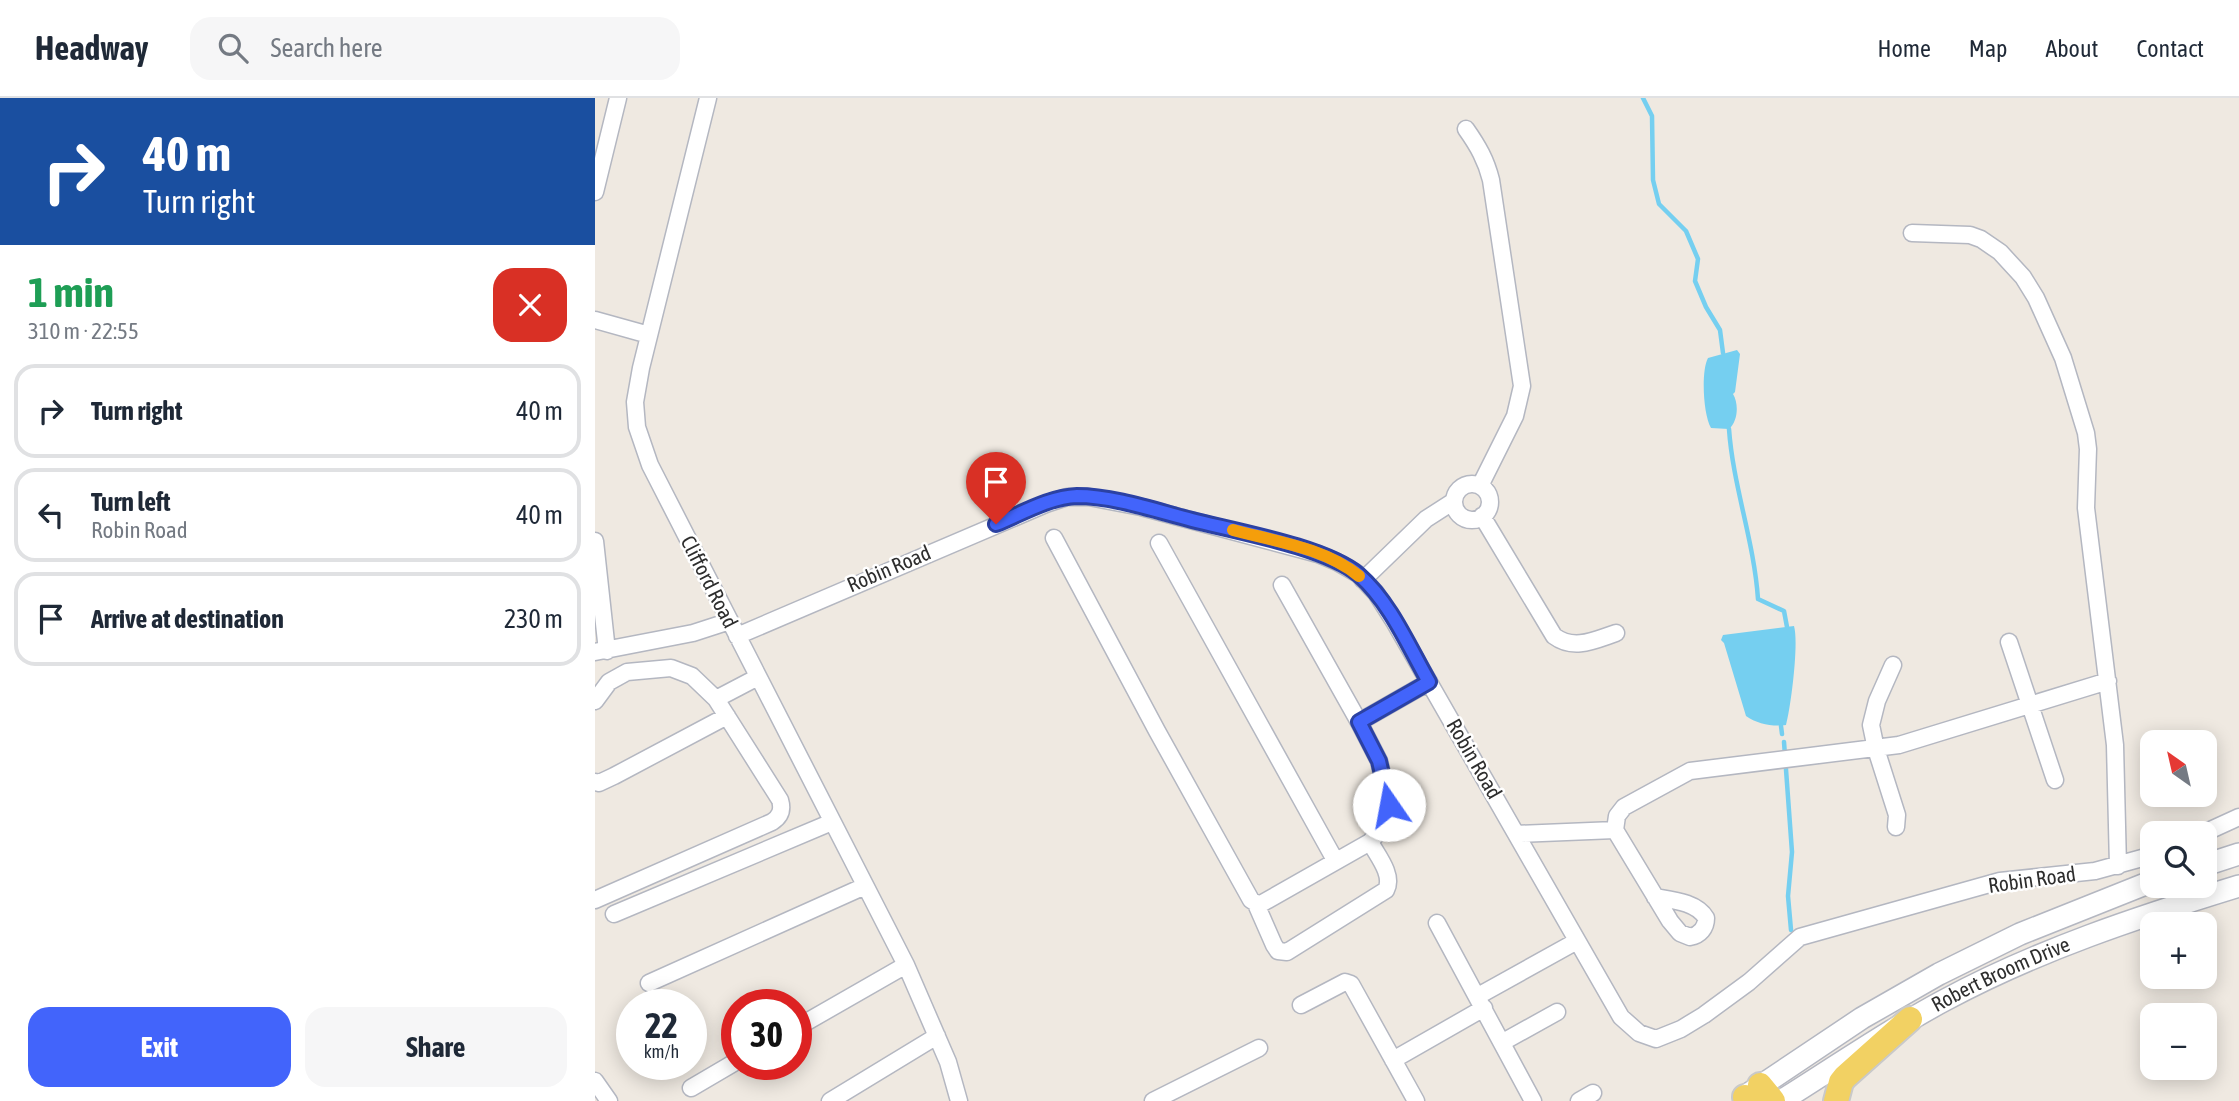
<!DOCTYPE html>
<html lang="en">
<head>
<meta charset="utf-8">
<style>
  :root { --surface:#fff; --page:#f6f6f7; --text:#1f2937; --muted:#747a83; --line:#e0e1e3; --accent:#4264fb }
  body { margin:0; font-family:"Asap Condensed",sans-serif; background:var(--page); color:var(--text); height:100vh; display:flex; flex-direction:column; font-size:26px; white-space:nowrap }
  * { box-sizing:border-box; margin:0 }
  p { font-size:23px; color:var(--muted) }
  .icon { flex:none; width:38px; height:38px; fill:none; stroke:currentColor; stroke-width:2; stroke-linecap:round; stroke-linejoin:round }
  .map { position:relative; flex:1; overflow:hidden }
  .panel { display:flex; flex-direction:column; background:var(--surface); width:595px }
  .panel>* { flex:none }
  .guide { background:#1a4fa0; color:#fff; overflow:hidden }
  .needle { width:46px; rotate:326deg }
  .controls { position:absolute; left:1545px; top:632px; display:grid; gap:14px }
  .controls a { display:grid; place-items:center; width:77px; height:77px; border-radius:14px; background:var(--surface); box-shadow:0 4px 18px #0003; font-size:35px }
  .speed { position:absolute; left:21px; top:891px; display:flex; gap:14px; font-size:35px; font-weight:700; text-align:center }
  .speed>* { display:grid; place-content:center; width:91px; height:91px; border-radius:50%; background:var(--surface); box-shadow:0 4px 18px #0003; line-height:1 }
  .speed small { font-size:18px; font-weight:400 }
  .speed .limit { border:10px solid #d22; background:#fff; color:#111 }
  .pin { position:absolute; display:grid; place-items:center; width:60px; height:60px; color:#fff; margin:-72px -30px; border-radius:50% 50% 50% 0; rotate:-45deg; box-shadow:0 0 7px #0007 }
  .pin .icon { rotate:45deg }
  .me { position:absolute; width:77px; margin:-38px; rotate:348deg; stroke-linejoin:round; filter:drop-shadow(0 0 5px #0008) }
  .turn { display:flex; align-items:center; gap:24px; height:147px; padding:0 28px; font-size:32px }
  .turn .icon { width:91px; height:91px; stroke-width:2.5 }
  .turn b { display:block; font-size:49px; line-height:60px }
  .round { display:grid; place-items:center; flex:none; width:74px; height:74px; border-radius:21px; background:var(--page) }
  .overview { display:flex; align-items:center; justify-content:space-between; height:119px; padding:0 28px }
  h1 { font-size:42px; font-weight:700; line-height:52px; color:#1e9e55 }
  .primary-button { display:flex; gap:14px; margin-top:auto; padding:14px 28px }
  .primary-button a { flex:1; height:80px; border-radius:21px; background:var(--accent); color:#fff; font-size:28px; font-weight:700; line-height:80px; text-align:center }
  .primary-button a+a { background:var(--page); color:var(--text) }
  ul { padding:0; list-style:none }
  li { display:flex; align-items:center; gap:21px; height:94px; margin:0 14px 10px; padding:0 14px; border:4px solid var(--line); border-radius:21px }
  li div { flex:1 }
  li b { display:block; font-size:26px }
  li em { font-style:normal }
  header { display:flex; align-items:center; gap:42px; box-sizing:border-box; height:98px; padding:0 35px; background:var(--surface); border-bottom:2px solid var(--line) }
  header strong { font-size:33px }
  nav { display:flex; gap:38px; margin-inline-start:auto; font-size:24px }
  .search { width:490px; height:63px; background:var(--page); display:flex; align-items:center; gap:18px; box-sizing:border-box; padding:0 24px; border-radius:21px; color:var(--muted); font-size:26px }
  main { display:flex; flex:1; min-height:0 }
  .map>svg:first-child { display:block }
</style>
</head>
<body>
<header>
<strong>Headway</strong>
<div class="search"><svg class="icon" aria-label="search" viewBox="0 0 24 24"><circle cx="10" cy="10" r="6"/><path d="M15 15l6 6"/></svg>Search here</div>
<nav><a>Home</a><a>Map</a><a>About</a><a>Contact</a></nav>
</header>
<main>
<section class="panel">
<div class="guide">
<div class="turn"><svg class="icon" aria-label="right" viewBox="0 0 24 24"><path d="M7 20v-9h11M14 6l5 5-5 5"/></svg><div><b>40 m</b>Turn right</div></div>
</div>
<div class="overview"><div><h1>1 min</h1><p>310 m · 22:55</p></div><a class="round" style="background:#d93025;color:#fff"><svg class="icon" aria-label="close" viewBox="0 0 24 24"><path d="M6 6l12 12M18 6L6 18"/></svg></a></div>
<ul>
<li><svg class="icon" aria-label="right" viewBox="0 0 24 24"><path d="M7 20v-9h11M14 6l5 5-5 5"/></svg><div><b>Turn right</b></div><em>40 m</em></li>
<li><svg class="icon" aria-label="left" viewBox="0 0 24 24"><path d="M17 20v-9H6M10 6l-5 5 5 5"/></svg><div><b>Turn left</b><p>Robin Road</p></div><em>40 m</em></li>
<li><svg class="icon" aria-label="arrive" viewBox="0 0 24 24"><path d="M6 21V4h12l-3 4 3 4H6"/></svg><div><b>Arrive at destination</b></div><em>230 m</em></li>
</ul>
<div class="primary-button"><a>Exit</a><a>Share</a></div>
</section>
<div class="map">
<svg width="1644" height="1003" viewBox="0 0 1644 1003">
  <rect width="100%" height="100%" fill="#efe9e1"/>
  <path fill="#75cff0" d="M1142,252L1145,256L1140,294L1138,296C1144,306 1143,323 1134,331L1116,330C1108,316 1106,273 1113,260Z
    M1199,528C1204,545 1196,609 1191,627C1178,629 1162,626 1151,618L1129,545L1126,542L1128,537Z"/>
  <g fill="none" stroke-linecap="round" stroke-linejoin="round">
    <path stroke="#75cff0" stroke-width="4.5" d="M1048,0L1057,18L1058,82L1064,106L1091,133L1103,161L1100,183L1111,209L1125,232L1128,255
      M1134,331C1138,388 1159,443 1163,501L1189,513L1192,529
      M1186,628L1187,636
      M1189,644L1197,754L1193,798L1196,832"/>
    <defs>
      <path id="street" d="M113,0L46,270L40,304L42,329L55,367L311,867L353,964L364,1003
        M871,31C883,48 891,62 896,82L927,288L920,318L885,388
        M0,94L23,0
        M1317,135L1375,137L1386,141L1405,154L1428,179L1441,200L1468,260L1491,335L1493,351L1491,410L1520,647L1523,768
        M0,222L54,237
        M859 404a18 18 0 1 1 36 0a18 18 0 1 1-36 0Z
        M887,418L959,538C979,553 1000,542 1021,535
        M459,440L562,633L656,802L664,807L775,744L787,730L794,707L784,663L764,624L687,487
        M0,443L12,553
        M564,445L740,762
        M768,482L831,421L859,403
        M142,538L451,406L472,399H494L546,409L723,456L742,464L763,476L781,495L800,525L1026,919L1044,935L1061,941L1086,931L1109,917L1154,884L1205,839L1405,783L1500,773L1558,757
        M1414,544L1460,682
        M0,554L98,535L135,523
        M1298,567L1282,603L1276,627L1281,651L1302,717L1301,729
        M0,603L14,584L32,574L76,570L97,578L121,601L163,579
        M764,624L834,584
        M0,684L4,685L19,678L132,618
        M1609,735L1644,719
        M921,736L1020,732
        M1060,799C1077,802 1102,804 1111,820C1111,830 1105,837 1095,839L1085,835L1075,823L1020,732L1022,718L1029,709L1095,673L1304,647L1513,583
        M0,802L177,724C185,719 188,712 185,702L121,601
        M661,806L679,847L683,853L692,854L791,792C799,777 782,757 775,744
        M19,816L237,724
        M842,825L938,1003
        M54,885L270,788
        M883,898L982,843
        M706,907L750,884L756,886L821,1003
        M201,930L311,867
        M908,944L962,914
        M798,962L889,910
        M0,983L14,1003
        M96,990L142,963
        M235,1003L342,938
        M558,1003L664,950
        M984,1003L998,995"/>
      <g id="secondary">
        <path d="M1610,767L1644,756"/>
        <path d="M1152,997L1267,920L1344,876L1425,836L1558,783"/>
        <path id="s1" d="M1186,1003C1241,969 1293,932 1350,902C1443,852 1543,819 1644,788"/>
      </g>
      <path id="primary" d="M1165,987L1178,1003
        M1150,999L1154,1003
        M1241,1003L1246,984L1250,979L1315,921"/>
    </defs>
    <use href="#street" stroke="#b4b7c1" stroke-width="19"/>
    <use href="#secondary" stroke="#b4b7c1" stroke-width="24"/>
    <use href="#primary" stroke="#c9c9c9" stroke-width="28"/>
    <use href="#street" stroke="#fff" stroke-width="16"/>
    <use href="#secondary" stroke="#fff" stroke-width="21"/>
    <use href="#primary" stroke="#f2d163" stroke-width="24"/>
  </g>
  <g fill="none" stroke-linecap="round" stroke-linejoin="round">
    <defs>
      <path id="route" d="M401,426C426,416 454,399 482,398C518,398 562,413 597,422C640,433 731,449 764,477C795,504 814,549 834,584L764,624L784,663L794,707"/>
    </defs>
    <use href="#route" stroke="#2b41a3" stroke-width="18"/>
    <use href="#route" stroke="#4264fb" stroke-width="12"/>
    <path stroke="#f59e0b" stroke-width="12" d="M638,432C679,443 730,450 764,478"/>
  </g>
  <g text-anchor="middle" stroke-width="5" stroke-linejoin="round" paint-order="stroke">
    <g font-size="21" fill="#2e2e2e" stroke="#fff">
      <text transform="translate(294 471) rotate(-23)" y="7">Robin Road</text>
      <text transform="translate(114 484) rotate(63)" y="7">Clifford Road</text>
      <text transform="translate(879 661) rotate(60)" y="7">Robin Road</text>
      <text transform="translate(1437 782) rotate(-8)" y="7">Robin Road</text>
      <text dy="7" stroke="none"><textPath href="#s1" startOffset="254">Robert Broom Drive</textPath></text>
    </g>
  </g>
</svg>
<div class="controls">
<a><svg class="needle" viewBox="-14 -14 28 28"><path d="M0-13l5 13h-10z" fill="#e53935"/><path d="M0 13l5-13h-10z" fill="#747a83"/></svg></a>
<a><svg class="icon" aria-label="search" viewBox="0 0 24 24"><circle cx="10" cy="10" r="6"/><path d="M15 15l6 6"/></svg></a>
<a>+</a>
<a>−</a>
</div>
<div class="speed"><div>22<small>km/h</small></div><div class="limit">30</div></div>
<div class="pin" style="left:401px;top:426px;background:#d93025"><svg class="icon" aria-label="arrive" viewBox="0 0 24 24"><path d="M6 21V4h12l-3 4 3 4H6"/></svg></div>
<svg class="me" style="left:794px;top:707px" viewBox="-20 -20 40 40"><circle r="19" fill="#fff"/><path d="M0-13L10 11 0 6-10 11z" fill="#4264fb"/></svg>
</div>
</main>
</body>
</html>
